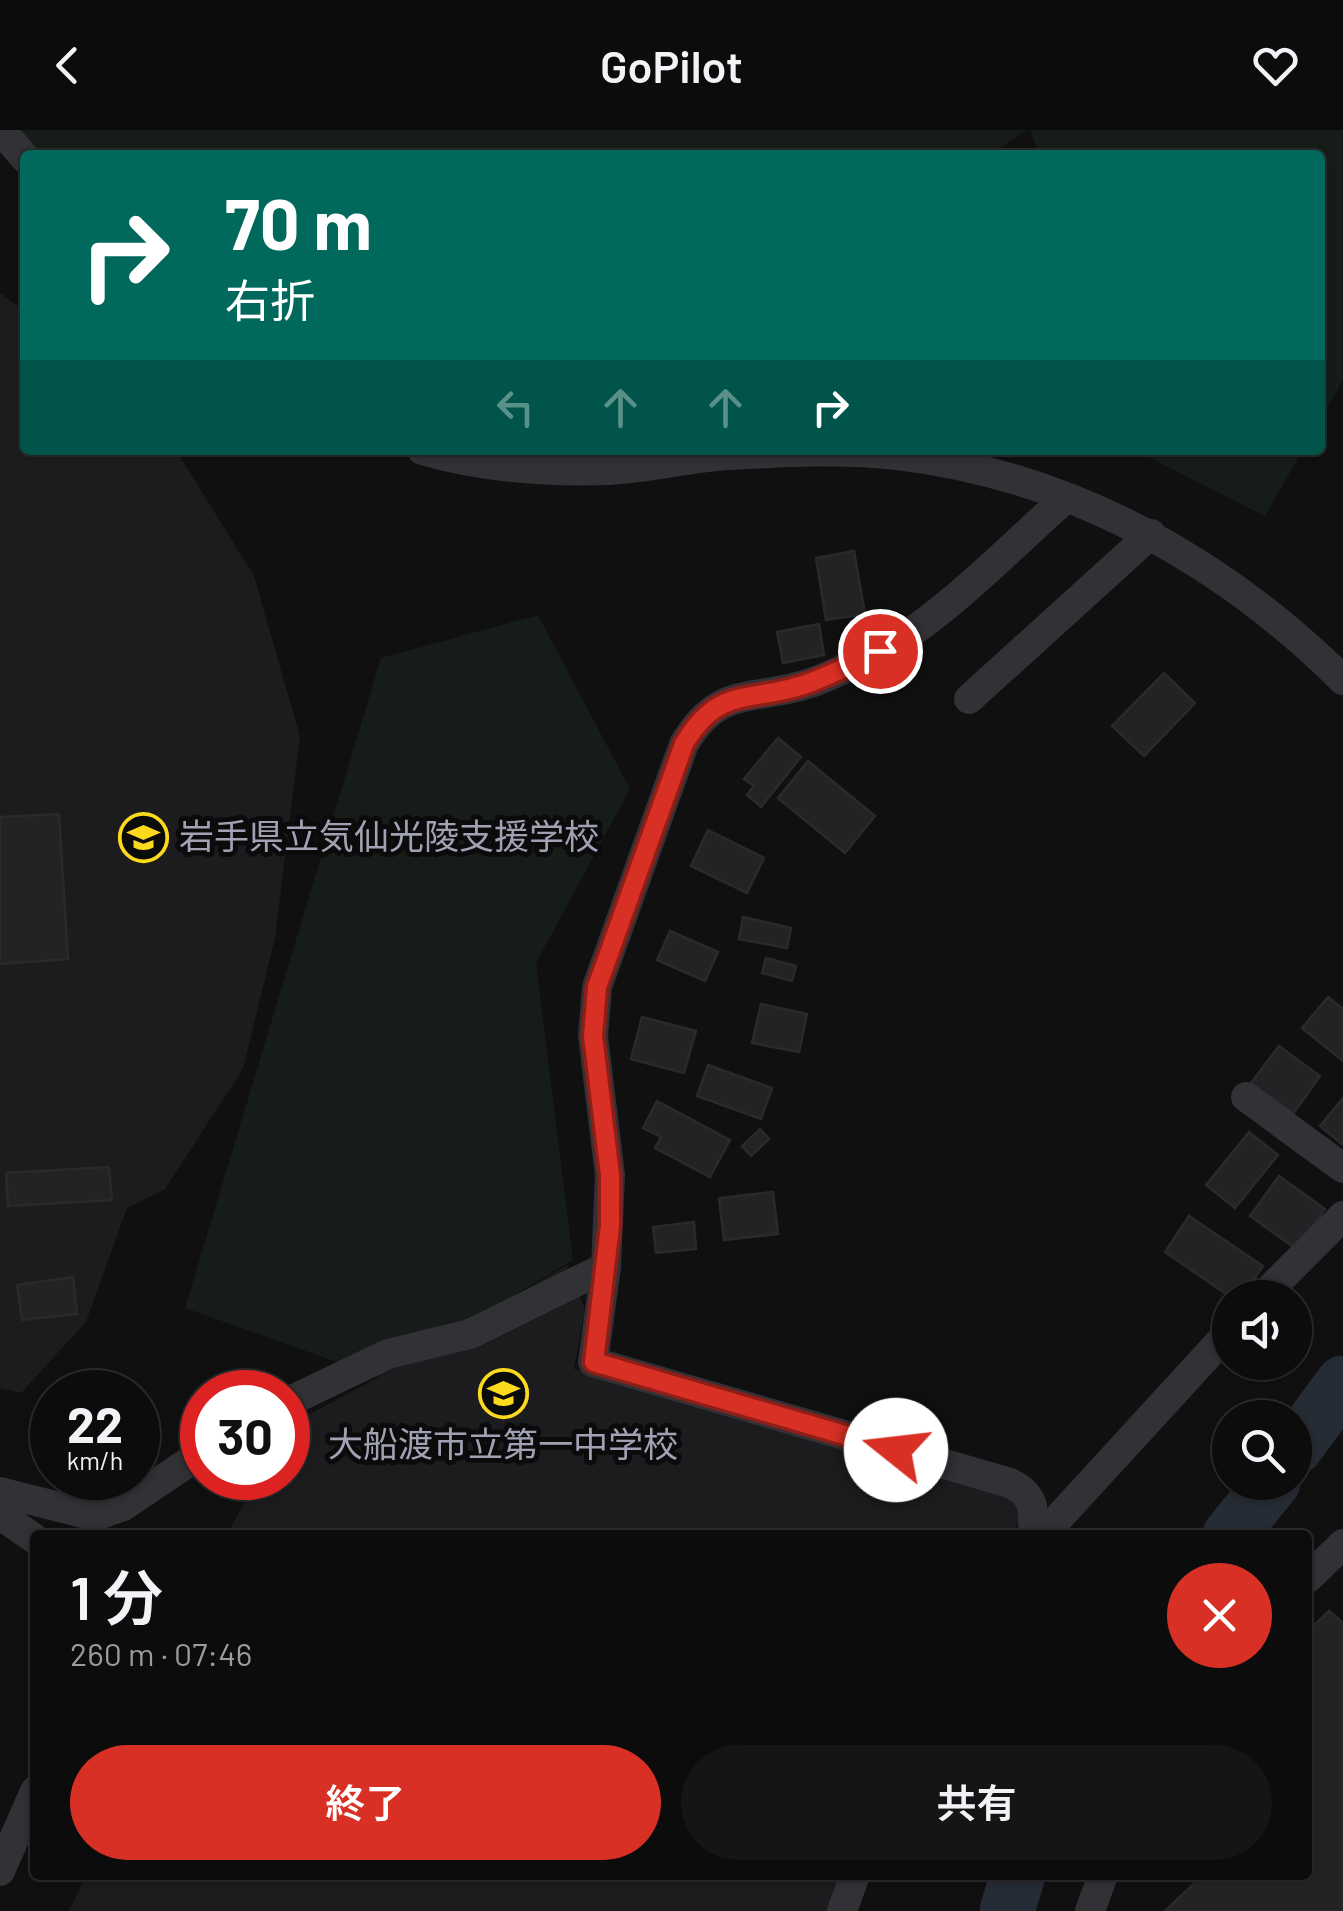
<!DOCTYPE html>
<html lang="ja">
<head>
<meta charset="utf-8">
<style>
  :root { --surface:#0c0c0d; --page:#151516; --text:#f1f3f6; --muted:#9a9b9d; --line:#2c2c2e; --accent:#d93025 }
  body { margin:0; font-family:Barlow,"Noto Sans JP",sans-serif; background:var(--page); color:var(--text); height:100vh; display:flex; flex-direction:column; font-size:38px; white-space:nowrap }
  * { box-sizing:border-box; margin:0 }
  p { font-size:32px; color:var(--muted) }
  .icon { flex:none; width:55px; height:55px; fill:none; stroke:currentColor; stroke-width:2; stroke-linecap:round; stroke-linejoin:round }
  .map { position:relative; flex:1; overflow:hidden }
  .sheet { position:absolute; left:30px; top:1400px; width:1282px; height:350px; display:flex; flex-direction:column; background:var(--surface); border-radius:10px; box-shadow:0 2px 8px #0004,0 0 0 2px var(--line) }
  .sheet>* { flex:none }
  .banner { position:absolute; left:20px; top:20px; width:1305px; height:305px; border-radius:10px; box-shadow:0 2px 8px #0004,0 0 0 2px var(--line); background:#00695c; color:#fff; overflow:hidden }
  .controls { position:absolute; left:1212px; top:1150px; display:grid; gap:20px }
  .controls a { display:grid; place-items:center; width:100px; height:100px; border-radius:50%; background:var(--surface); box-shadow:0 2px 8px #0004,0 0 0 2px var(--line); font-size:50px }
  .speed { position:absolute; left:30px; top:1240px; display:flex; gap:20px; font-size:50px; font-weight:700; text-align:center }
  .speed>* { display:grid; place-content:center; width:130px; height:130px; border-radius:50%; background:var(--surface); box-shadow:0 2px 8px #0004,0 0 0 2px var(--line); line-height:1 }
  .speed small { font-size:25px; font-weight:400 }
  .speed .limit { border:15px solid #d22; background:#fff; color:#111 }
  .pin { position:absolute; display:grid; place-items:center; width:85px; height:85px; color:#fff; margin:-42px; border:5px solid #fff; border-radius:50%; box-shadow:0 2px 10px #0007 }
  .me { position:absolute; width:110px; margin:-55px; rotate:286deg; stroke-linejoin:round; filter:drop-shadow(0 0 8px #0008) }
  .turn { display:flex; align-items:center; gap:35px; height:210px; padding:0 40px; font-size:45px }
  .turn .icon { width:130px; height:130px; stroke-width:2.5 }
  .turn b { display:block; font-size:70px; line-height:85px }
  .lanes { display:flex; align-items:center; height:95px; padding:0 40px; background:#0003; justify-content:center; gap:50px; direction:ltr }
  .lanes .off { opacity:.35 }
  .round { display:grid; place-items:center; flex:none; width:105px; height:105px; border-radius:52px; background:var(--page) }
  .head { display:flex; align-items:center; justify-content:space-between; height:170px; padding:0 40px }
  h1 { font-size:60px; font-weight:600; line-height:75px }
  .cta { display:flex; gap:20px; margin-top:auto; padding:20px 40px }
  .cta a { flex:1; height:115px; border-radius:60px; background:var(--accent); color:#fff; font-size:40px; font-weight:600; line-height:115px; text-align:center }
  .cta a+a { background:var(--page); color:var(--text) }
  header { display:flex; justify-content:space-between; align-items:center; height:130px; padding:0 40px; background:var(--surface); font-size:45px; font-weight:600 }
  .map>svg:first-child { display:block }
</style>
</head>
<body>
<header><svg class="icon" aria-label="back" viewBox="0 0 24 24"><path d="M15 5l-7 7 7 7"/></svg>GoPilot<svg class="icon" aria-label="heart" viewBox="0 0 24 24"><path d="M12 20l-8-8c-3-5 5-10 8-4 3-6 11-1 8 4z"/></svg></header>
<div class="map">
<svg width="1343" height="1781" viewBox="0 0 1343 1781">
  <rect width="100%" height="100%" fill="#101011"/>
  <path fill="#1c1c1e" d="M0,163L25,181V320H176L254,446L300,606L275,808L243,939L165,1059L127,1078L86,1192L21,1263L0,1258Z
    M567,1135L585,1179L574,1239L1000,1360L1025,1382L1011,1405H227L257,1348H288V1296L379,1247Z
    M86,1745H846L829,1781H69Z"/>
  <path fill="#161c18" d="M4,0H1027L989,25H48Z
    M1031,0H1343V250L1320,291V25H1038Z
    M1134,320H1303L1265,386Z
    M538,485L630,659L536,833L573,1130L379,1247L185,1178L381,528Z"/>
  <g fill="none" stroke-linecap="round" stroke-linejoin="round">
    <path stroke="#262c35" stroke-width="55" d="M1295,1318L1343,1253
      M1230,1405L1273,1352
      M1007,1781L1018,1745"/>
  </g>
  <path fill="#232325" stroke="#2a2a2d" stroke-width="2.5" d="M854,421L865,484L826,490L816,428Z
    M819,494L824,525L783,533L777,502Z
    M1164,543L1195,573L1144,626L1112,596Z
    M778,608L801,627L761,677L747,665L754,656L744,649Z
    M808,631L875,686L845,723L778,668Z
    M59,684L68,829L0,834V687Z
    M708,700L764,728L747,763L691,736Z
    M743,787L791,798L787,818L739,809Z
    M670,801L718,822L705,851L657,830Z
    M766,828L796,836L792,851L762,843Z
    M1328,867L1343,879V931L1302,898Z
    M761,874L807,884L799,922L752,913Z
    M642,887L696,901L684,943L631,929Z
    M1279,916L1320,946L1293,984L1251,953Z
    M708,935L772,958L761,989L697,966Z
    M1343,968V1015L1320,996Z
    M657,971L730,1010L710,1047L655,1018L661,1007L643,998Z
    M760,999L769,1009L751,1026L742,1016Z
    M1249,1002L1278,1025L1235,1078L1206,1055Z
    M109,1037L112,1070L8,1076L6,1043Z
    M1279,1046L1325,1079L1296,1119L1250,1086Z
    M773,1062L778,1104L724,1110L719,1068Z
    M1189,1086L1263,1136L1241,1168H1232L1165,1122Z
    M694,1092L696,1119L656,1123L653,1097Z
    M73,1147L77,1184L22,1190L17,1155Z
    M1329,1481L1343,1493V1781H1165L1203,1745H1308V1501Z"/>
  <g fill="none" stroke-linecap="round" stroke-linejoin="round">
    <path stroke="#313136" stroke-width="30" d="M1,0L25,28
      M422,320C482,338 547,342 610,340C650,338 690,327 730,325C786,322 842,319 897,325C1069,345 1222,430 1343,550
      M969,569L1151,404
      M1246,967L1343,1038
      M606,1137L610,1045L593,906L597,857L684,614C719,555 750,572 807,554C830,547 855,533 877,523C940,491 1011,416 1066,368
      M1261,1168L1343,1086
      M288,1272L388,1224L470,1204L606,1137L593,1232L1010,1353C1035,1365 1034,1379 1033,1405
      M0,1362L95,1386L123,1376L202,1323
      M0,1385L35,1409
      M1043,1405L1230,1201
      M1308,1448L1343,1414
      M0,1741L35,1661
      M842,1781L855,1745
      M1090,1781L1103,1745"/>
  </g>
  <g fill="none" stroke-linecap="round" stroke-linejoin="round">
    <defs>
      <path id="route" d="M880,521C857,532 833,544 809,553C753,574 720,553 684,614L597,857L593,906L610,1045V1096L594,1232L896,1320"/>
    </defs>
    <use href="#route" stroke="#8d1f18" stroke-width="25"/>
    <use href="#route" stroke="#d93025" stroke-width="18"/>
  </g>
  <defs>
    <symbol id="school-ring" viewBox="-11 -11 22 22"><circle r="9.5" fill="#0b0b0c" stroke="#fbda1e" stroke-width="1.5"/><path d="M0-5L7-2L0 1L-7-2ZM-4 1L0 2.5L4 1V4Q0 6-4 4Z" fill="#fbda1e"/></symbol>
  </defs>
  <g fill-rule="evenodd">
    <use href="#school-ring" x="116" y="680" width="55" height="55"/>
    <use href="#school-ring" x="476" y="1236" width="55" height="55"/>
  </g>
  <g text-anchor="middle" stroke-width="10" stroke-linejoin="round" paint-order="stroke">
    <g font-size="35" fill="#a0a2b3" stroke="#0b0b0c" text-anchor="start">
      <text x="179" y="719">岩手県立気仙光陵支援学校</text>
      <text x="503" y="1327" text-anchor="middle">大船渡市立第一中学校</text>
    </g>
  </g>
</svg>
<div class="controls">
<a><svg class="icon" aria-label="sound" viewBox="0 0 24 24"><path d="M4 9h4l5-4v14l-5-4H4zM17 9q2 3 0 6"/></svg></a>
<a><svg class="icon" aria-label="search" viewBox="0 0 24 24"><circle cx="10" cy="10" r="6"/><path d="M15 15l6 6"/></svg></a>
</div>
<div class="speed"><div>22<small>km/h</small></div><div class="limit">30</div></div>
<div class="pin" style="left:880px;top:521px;background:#d93025"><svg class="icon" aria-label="arrive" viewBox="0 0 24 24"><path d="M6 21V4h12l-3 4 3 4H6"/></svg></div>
<svg class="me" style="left:896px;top:1320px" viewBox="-20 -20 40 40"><circle r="19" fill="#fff"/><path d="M0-13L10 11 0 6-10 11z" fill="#d93025"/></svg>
<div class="banner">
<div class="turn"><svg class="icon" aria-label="right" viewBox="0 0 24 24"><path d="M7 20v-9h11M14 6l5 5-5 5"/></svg><div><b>70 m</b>右折</div></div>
<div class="lanes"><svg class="icon off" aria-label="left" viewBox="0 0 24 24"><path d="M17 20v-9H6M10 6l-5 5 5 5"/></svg><svg class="icon off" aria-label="ahead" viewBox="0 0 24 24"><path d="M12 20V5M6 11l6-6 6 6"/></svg><svg class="icon off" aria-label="ahead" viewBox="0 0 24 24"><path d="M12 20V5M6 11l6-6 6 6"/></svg><svg class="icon" aria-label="right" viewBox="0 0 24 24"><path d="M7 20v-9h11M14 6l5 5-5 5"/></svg></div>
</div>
<section class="sheet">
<div class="head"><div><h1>1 分</h1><p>260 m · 07:46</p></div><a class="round" style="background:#d93025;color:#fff"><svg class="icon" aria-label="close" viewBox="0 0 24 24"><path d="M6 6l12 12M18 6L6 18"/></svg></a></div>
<div class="cta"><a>終了</a><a>共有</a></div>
</section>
</div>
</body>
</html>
